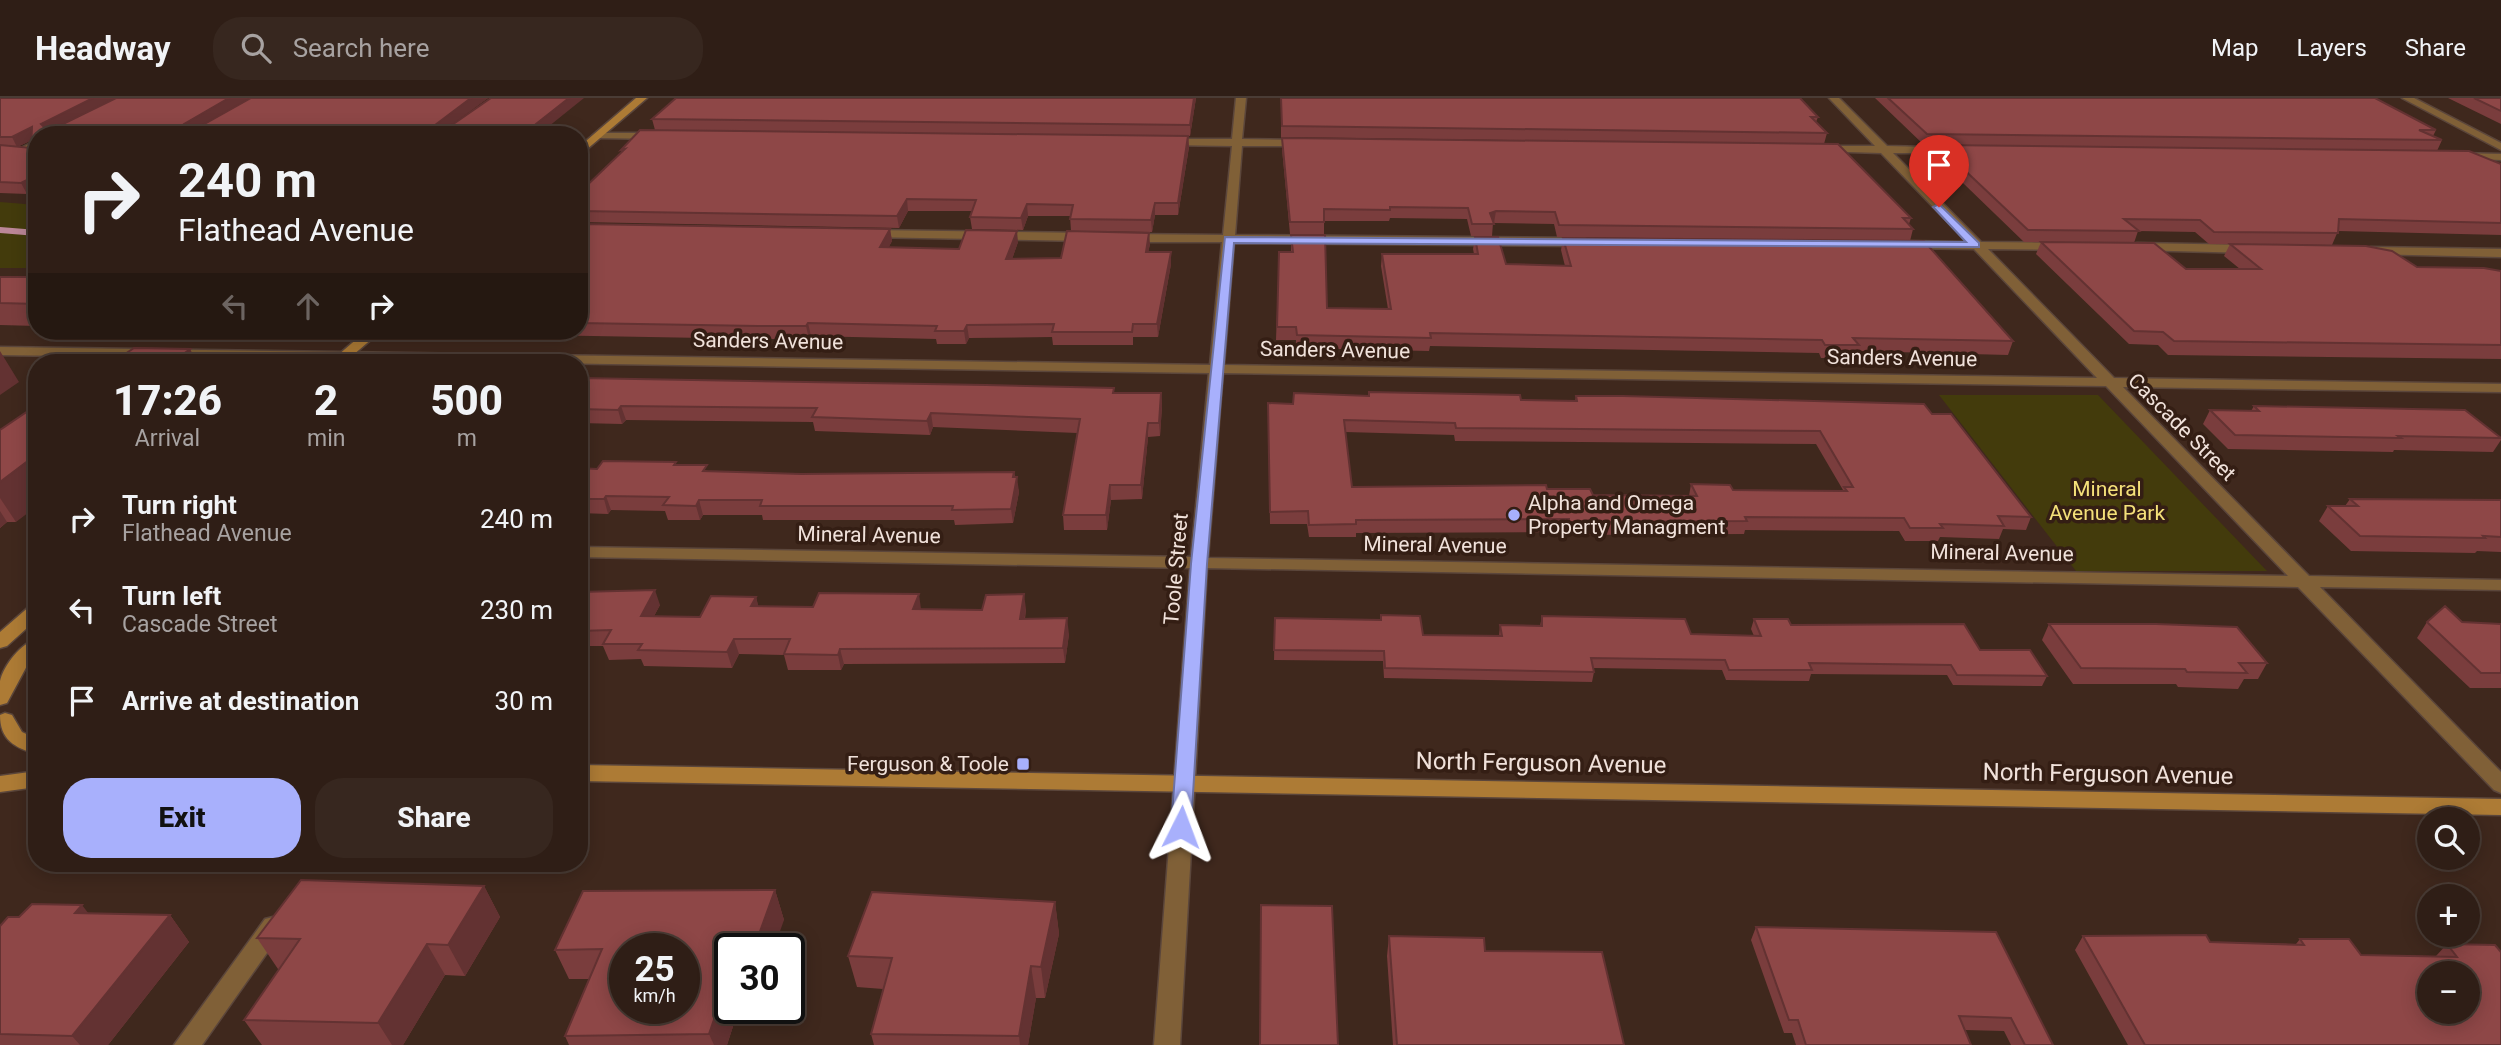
<!DOCTYPE html>
<html lang="en">
<head>
<meta charset="utf-8">
<style>
  :root { --surface:#2f1e16; --page:#37271f; --text:#f1f3f6; --muted:#a7a2a1; --line:#4a3c35; --accent:#a8b0fc }
  body { margin:0; font-family:Roboto,sans-serif; background:var(--page); color:var(--text); height:100vh; display:flex; flex-direction:column; font-size:26px; white-space:nowrap }
  * { box-sizing:border-box; margin:0 }
  p { font-size:23px; color:var(--muted) }
  .icon { flex:none; width:38px; height:38px; fill:none; stroke:currentColor; stroke-width:2; stroke-linecap:round; stroke-linejoin:round }
  .map { position:relative; flex:1; overflow:hidden }
  .side { position:absolute; left:28px; top:256px; width:560px; height:518px; display:flex; flex-direction:column; background:var(--surface); border-radius:28px; box-shadow:0 4px 18px #0003,0 0 0 2px var(--line) }
  .side>* { flex:none }
  .banner { position:absolute; left:28px; top:28px; width:560px; height:214px; border-radius:28px; box-shadow:0 4px 18px #0003,0 0 0 2px var(--line); background:#2f1e16; color:var(--text); overflow:hidden }
  .fabs { position:absolute; left:2417px; top:709px; display:grid; gap:14px }
  .fabs a { display:grid; place-items:center; width:63px; height:63px; border-radius:50%; background:var(--surface); box-shadow:0 4px 18px #0003,0 0 0 2px var(--line); font-size:35px }
  .speed { position:absolute; left:609px; top:835px; display:flex; gap:14px; font-size:35px; font-weight:700; text-align:center }
  .speed>* { display:grid; place-content:center; width:91px; height:91px; border-radius:50%; background:var(--surface); box-shadow:0 4px 18px #0003,0 0 0 2px var(--line); line-height:1 }
  .speed small { font-size:18px; font-weight:400 }
  .speed .limit { border:4px solid #111; border-radius:10px; background:#fff; color:#111 }
  .pin { position:absolute; display:grid; place-items:center; width:60px; height:60px; color:#fff; margin:-72px -30px; border-radius:50% 50% 50% 0; rotate:-45deg; box-shadow:0 0 7px #0007 }
  .pin .icon { rotate:45deg }
  .me { position:absolute; width:77px; margin:-38px; rotate:3deg; stroke-linejoin:round; filter:drop-shadow(0 0 5px #0008) }
  .turn { display:flex; align-items:center; gap:24px; height:147px; padding:0 35px; font-size:32px }
  .turn .icon { width:91px; height:91px; stroke-width:2.5 }
  .turn b { display:block; font-size:49px; line-height:60px }
  .lanes { display:flex; align-items:center; height:66px; padding:0 35px; background:#0003; justify-content:center; gap:35px; direction:ltr }
  .lanes .off { opacity:.35 }
  .eta { display:flex; justify-content:space-evenly; align-items:center; height:119px; text-align:center }
  .eta b { font-size:42px; font-weight:800; line-height:49px }
  .cta { display:flex; gap:14px; margin-top:auto; padding:14px 35px }
  .cta a { flex:1; height:80px; border-radius:28px; background:var(--accent); color:#111; font-size:28px; font-weight:800; line-height:80px; text-align:center }
  .cta a+a { background:var(--page); color:var(--text) }
  ul { padding:0; list-style:none }
  li { display:flex; align-items:center; gap:21px; height:91px; padding:0 35px }
  li div { flex:1 }
  li b { display:block; font-size:26px }
  li em { font-style:normal }
  header { display:flex; align-items:center; gap:42px; box-sizing:border-box; height:98px; padding:0 35px; background:var(--surface); border-bottom:2px solid var(--line) }
  header strong { font-size:33px }
  nav { display:flex; gap:38px; margin-inline-start:auto; font-size:24px }
  .search { width:490px; height:63px; background:var(--page); display:flex; align-items:center; gap:18px; box-sizing:border-box; padding:0 24px; border-radius:28px; color:var(--muted); font-size:26px }
  .map>svg:first-child { display:block }
</style>
</head>
<body>
<header>
<strong>Headway</strong>
<div class="search"><svg class="icon" aria-label="search" viewBox="0 0 24 24"><circle cx="10" cy="10" r="6"/><path d="M15 15l6 6"/></svg>Search here</div>
<nav><a>Map</a><a>Layers</a><a>Share</a></nav>
</header>
<div class="map">
<svg width="2501" height="947" viewBox="0 0 2501 947">
  <rect width="100%" height="100%" fill="#3f281d"/>
  <path fill="#433b0c" d="M0,104L37,107V170H0Z
    M1939,297H2098L2267,473H2076Z"/>
  <g fill="none" stroke-linecap="round" stroke-linejoin="round">
    <path stroke="#bc8798" stroke-width="6" d="M0,132L37,135"/>
    <defs>
      <path id="lane" d="M37,42V49L18,57L13,54Z"/>
      <path id="street" d="M1236,0H1246L1242,41L1303,42L1308,45L1303,48H1242L1235,137L1584,140L1590,144L1584,148L1234,145L1224,267L2097,280L1974,151L1902,150L1900,147L1906,143L1967,144L1881,55L1817,53L1816,51L1821,48H1875L1829,0H1839L1887,48L1965,50L1966,52L1961,55H1893L1981,144L2067,145V151L2063,152L1988,151L2114,280L2501,286V294L2123,289L2309,478L2501,482V492L2320,489L2501,674V695L2494,692L2298,489L1207,470L1180,947H1154L1190,470L579,459V449L1191,459L1209,275L0,257V249L1210,267L1222,144H1125L1119,140L1125,136L1223,137L1232,48L1167,47L1162,44L1167,41H1232ZM1223,275L2106,288L2288,478L1208,460Z
        M2402,0H2414L2501,45V52Z
        M596,35H659L664,38L659,41L600,40L595,37Z
        M2458,55L2501,56V62L2454,60V56Z
        M870,132L1087,135L1093,139L1087,143L866,139V133Z
        M2137,145L2252,147L2258,151L2252,155L2133,152V146Z
        M2371,149L2501,151V159L2367,156V150Z
        M273,819L281,821L285,828L281,835L202,947H174L265,821Z"/>
      <path id="secondary" d="M636,0H647L579,58V49Z
        M366,233H381L345,264H330Z
        M37,505V521L7,548L0,550V534L31,507Z
        M37,541V557L29,564L7,605L0,607C0,599 0,590 0,583C4,567 21,545 37,541Z
        M5,615L12,617L22,634L37,641V656C14,650 0,641 0,617Z
        M579,667L2501,701V717L579,683Z
        M37,673V689L0,694V678Z"/>
    </defs>
    <use href="#lane" stroke="#5b463b" stroke-width="3"/>
    <use href="#street" stroke="#5b463b" stroke-width="3"/>
    <use href="#secondary" stroke="#5b463b" stroke-width="3"/>
    <use href="#lane" fill="#806037" fill-rule="evenodd"/>
    <use href="#street" fill="#806037" fill-rule="evenodd"/>
    <use href="#secondary" fill="#ad7b35" fill-rule="evenodd"/>
  </g>
  <path fill="#7a3d3d" fill-rule="evenodd" d="M0,0L222,16L251,0H488L448,29L538,37H37V92L27,96L0,95ZM32,42L31,50L17,49Z
    M1196,0L1190,38L655,32L652,21Z
    M1281,0L1818,19L1816,24L1827,35L1824,46L1281,39Z
    M1875,0H2375L2436,32L2433,38L2442,42L2437,53L1924,47Z
    M2448,0H2501V26Z
    M1188,38L1189,49L1178,117H1155L1152,134L1071,133L1070,118H1028L1023,132L972,131L970,119L972,113H908L899,130L579,124V95L622,55L621,52Z
    M1282,40L1911,120L1909,126L1913,131L1910,143L1557,139L1554,126L1494,125H1493L1492,138H1471L1467,121L1390,120L1389,123H1324V136H1290L1282,51Z
    M1938,47L2501,66V137L2338,133L2332,147L2209,146L2195,134L2138,133L2134,145L2024,144L1935,58Z
    M579,126L890,131L892,143L888,150L959,151L1018,144L1012,161L1061,160L1150,146L1148,154H1171V166L1158,239H1133V247H1053L1052,239L969,240L966,246H937L936,241L811,238L809,241H761L477,236L476,233H579Z
    M1291,137L1327,210L1388,211L1381,168L1382,156H1474L1473,151L1475,139L1506,166L1565,168L1561,152L1563,140L2013,243L2008,257L1857,253L1855,260H1821L1819,255L1430,248L1429,253L1296,250V242H1276L1279,154H1291Z
    M2041,144L2186,171H2240L2224,158L2230,146L2417,169L2501,173V261L2168,257L2158,247L2129,246L2036,156Z
    M0,179H37V228L0,227Z
    M236,233H293L292,234Z
    M579,280L1114,290V295H1161L1162,308L1160,338L1148,339L1142,401L1111,402L1107,432H1064L1063,417L1077,335L933,329L930,337L815,333L813,324L626,322L622,326L579,325Z
    M1369,298L1575,303L1576,298L1932,316L2031,419L2026,432L2003,431L1999,441L1940,439L1938,443H1905L1899,433L1745,432L1744,436L1567,437L1566,434L1356,435V439H1309L1307,426H1270L1268,305L1293,306ZM1345,334L1454,337L1455,343L1816,346L1843,392H1733L1691,386L1689,398L1593,397L1547,391L1352,389Z
    M2254,308L2501,339V342L2493,354L2394,352L2393,354L2228,351L2203,326L2210,312L2251,313Z
    M0,332L16,424H7L0,430Z
    M677,367L709,373L801,376L1014,374L1019,394L1013,425L955,427L954,422H763L762,417H703L700,422H668L665,413L611,412L608,416L579,415V370L597,371Z
    M2350,401L2501,402V454L2477,453L2475,455L2351,453L2319,423L2328,408H2345Z
    M579,494L660,507L654,518L700,519L756,499L758,508L982,512L1026,511L1025,521L1069,536L1065,565L844,566L841,572H788L784,557L739,556L732,570L644,568L641,561L609,562L603,548H579Z
    M1381,517L1423,537L1499,538L1500,527L1540,528L1542,518L1691,536L1754,538L1751,531L1754,521L1980,552L2047,578L2042,588L1953,587L1947,577L1811,576L1809,583L1726,582L1722,572L1594,570V574L1592,584L1384,580L1383,563L1274,562L1275,520L1380,522Z
    M2427,524L2501,526V590H2470L2417,540Z
    M2049,526L2267,565L2258,581H2244L2238,591L2178,589L2176,586H2073L2042,542Z
    M484,788L500,819L465,878L445,877L403,947H262L244,922L280,871H278L257,840Z
    M775,792L784,822L730,850V910H739L727,947H569L565,938L589,881H569L555,852Z
    M1055,804L1059,836L1045,900H1036L1028,947H874L871,936L883,891L857,889L848,858Z
    M88,816L170,817L189,844L108,947H0V828Z
    M1756,829L1996,834L2053,947H2011L2004,933L1965,932L1971,947H1796L1792,935H1784L1751,842Z
    M1389,838L1485,853L1624,947H1393L1387,858Z
    M2083,838L2210,844L2296,846L2300,841L2361,857L2436,858L2447,846L2501,854V947H2128L2075,852Z"/>
  <path fill="#633232" d="M93,0H116L46,36L41,26Z
    M229,0H250L188,37L184,26Z
    M471,0H488L438,37L435,27Z
    M569,0H584L538,37H522Z
    M1194,0H1196L1190,38V27Z
    M32,29L37,40L17,49L12,39Z
    M1188,38L1189,49L1178,117V105Z
    M29,81L35,92L27,96L21,85Z
    M907,101L908,113L899,130L897,118Z
    M1155,105V117L1152,134L1151,122Z
    M1027,106L1028,118L1023,132L1021,120Z
    M1496,113L1494,125L1489,127L1490,115Z
    M890,131L892,143L882,162L880,149Z
    M1017,133L1018,144L1008,173L1006,161Z
    M1149,135L1150,146L1146,166V154Z
    M1171,154V166L1158,239L1157,226Z
    M808,225L811,238L809,241L806,228Z
    M967,227L969,240L966,246L964,233Z
    M190,251L197,264H173Z
    M0,253L19,284L0,297Z
    M1161,295L1162,308L1160,338L1159,325Z
    M621,308L626,322L622,326L618,312Z
    M931,315L933,329L930,337L927,323Z
    M1148,325V339L1142,401L1141,387Z
    M37,356V408L16,424L0,400V384Z
    M1014,374L1016,386L1017,379L1019,394L1013,425L1011,411Z
    M1110,387L1111,402L1107,432L1106,417Z
    M606,398L611,412L608,416L604,401Z
    M699,402L703,417L700,422L696,408Z
    M0,413L7,424L0,430Z
    M655,492L660,507L646,533L641,518Z
    M919,496L921,511H913Z
    M1024,496L1026,511L1022,536L1020,521Z
    M756,499L760,514L751,508Z
    M1067,520L1069,536L1065,565L1063,550Z
    M734,541L739,556L732,570L727,554Z
    M840,551L844,566L841,572L838,557Z
    M484,788L500,819L465,878L448,847Z
    M775,792L784,822L774,850H754Z
    M1055,804L1059,836L1045,900L1041,869Z
    M82,807L102,833L75,815Z
    M170,817L189,844L108,947H80L72,938Z
    M427,846L445,877L403,947H392L378,925Z
    M1031,868L1036,900L1028,947H1020L1019,938Z
    M730,875V910H739L727,947H714L709,936Z"/>
  <path fill="#8e4747" stroke="#633232" stroke-width="2" fill-rule="evenodd" d="M0,0H93L41,26L44,29H57L116,0H229L184,26L186,29H199L251,0H471L435,27L449,29L491,0H569L522,37H37V81H29L21,85L0,84V47L31,50L32,29L12,39H0Z
    M676,0H1194L1190,27L652,21Z
    M1281,0H1800L1818,19H1811L1827,35L1282,28Z
    M1888,0H2375L2436,32H2419L2442,42L1927,36Z
    M2474,0H2501V13Z
    M640,32L1188,38L1178,105H1155L1151,122L1070,121L1073,107L1027,106L1021,120L970,119L976,102L907,101L897,118L579,113V105L586,99H579V95L625,51L621,52Z
    M1282,40L1838,46L1911,120H1903L1913,131L1559,127L1555,114L1496,113L1490,115L1494,126H1472L1468,110L1390,109V112L1324,111V124H1290Z
    M1938,47L2469,53L2501,66V125L2339,121L2338,135L2214,134L2200,122L2124,121L2139,133L2028,132Z
    M579,126L890,131L880,149L959,151L966,132L1017,133L1006,161L1061,160L1067,133L1149,135L1146,154H1171L1157,226H1133L1132,234H1052L1054,226L967,227L964,233H935L937,228L808,225L806,228H758L579,225Z
    M1291,137H1325L1327,210L1391,211L1382,156H1478L1475,139H1498L1506,166L1571,168L1563,140L1924,143L2013,243L1853,240L1859,247H1825L1822,242L1430,235L1431,240L1297,237L1296,229H1277L1279,154H1293Z
    M2041,144L2154,145L2186,171H2261L2230,146L2366,148L2392,153L2417,169L2484,170L2501,173V247L2174,243L2163,234L2134,233Z
    M0,179H37V206L0,205Z
    M134,250L190,251L173,264H98L110,256H125Z
    M579,280L986,287L1114,290L1113,295H1161L1159,325H1148L1141,387H1110L1106,417H1063L1080,321L931,315L927,323L812,319L817,310L621,308L618,312L579,311Z
    M1369,294L1520,297L1521,302L1577,303L1576,298H1623L1924,306L1932,316H1951L2031,419L1998,418L2004,428L1940,426L1943,430H1910L1904,420L1745,419L1747,423L1569,424V421L1356,422V426L1309,427L1308,413L1270,414L1268,305L1293,306L1294,295L1369,298ZM1344,322L1455,325L1456,330L1820,333L1853,389H1844L1847,393L1733,392L1730,387L1691,386L1697,398L1593,397L1590,391H1547L1546,387L1352,389Z
    M37,307V356L0,384V332Z
    M2254,308L2465,312L2501,340L2398,338L2401,340L2235,337L2210,312L2259,313Z
    M603,363L676,364L674,367H707L703,373L801,376L1014,374L1013,379H1017L1011,411L952,412L953,408H760L762,402H699L696,408L663,407L669,399L606,398L604,401H579V370L597,371Z
    M2350,401L2501,402V439L2483,438L2485,440L2360,438L2328,408H2358Z
    M655,492L641,518L700,519L711,498L756,499L751,508L813,509L819,495L919,496L913,511L982,512L986,497L1024,496L1020,521L1067,520L1063,550L840,551L838,557L784,556L790,541H734L727,554L638,552L642,546H603L611,532L579,533V494Z
    M2445,508L2462,524L2501,526V575H2481L2427,524Z
    M1381,517L1420,518L1423,537L1502,538L1500,527L1542,528V518L1685,521L1691,536L1761,538L1754,521H1788L1791,527L1964,526L1980,552H2030L2047,578L1957,577L1951,567L1809,565L1812,572H1729L1725,562L1591,560L1594,574L1385,570L1384,553L1274,552L1275,520L1381,522Z
    M2049,526H2156L2237,529L2267,565H2239L2247,575L2187,574L2185,571L2081,570Z
    M301,782L484,788L448,847L427,846L378,925L244,922L300,841L257,840Z
    M775,792L754,850H730V875L709,936L565,938L602,851L555,852L583,793ZM625,850H684V910H625Z
    M872,794L1055,804L1041,869L1031,868L1019,938L871,936L892,860L848,858Z
    M32,806L82,807L75,815L170,817L72,938L0,936V828L8,819H19Z
    M1261,807L1332,808L1338,947H1260Z
    M1756,829L1996,834L2053,947H2025L2011,920L1959,918L1971,947H1806L1798,922H1789Z
    M2206,837L2210,844L2304,847L2300,841H2349L2361,857L2457,859L2447,846L2495,847L2501,854V947H2145L2083,838ZM2429,875H2468V914H2429Z
    M1389,838L1484,840L1485,853L1602,854L1624,947H1397Z"/>
  <path fill="#a8b0fc" stroke="#6d72a4" stroke-width="2" d="M1939,106L1979,145V149L1234,145L1207,466L1191,729L1188,734H1174L1171,729L1191,466L1225,139L1966,144L1935,111L1933,109Z"/>
  <g fill="#a8b0fc" stroke="#341e14" stroke-width="2.5">
    <circle cx="1514" cy="417" r="7"/>
    <rect x="1016" y="659" width="14" height="14" rx="3.5"/>
  </g>
  <g text-anchor="middle" stroke-width="7" stroke-linejoin="round" paint-order="stroke">
    <g font-size="21" fill="#f0e1da" stroke="#341e14">
      <text transform="translate(768 243) rotate(1)" y="7">Sanders Avenue</text>
      <text transform="translate(1335 252) rotate(1)" y="7">Sanders Avenue</text>
      <text transform="translate(1902 260) rotate(1)" y="7">Sanders Avenue</text>
      <text transform="translate(2182 329) rotate(45)" y="7">Cascade Street</text>
      <text transform="translate(869 437) rotate(1)" y="7">Mineral Avenue</text>
      <text transform="translate(1435 447) rotate(1)" y="7">Mineral Avenue</text>
      <text transform="translate(2002 455) rotate(1)" y="7">Mineral Avenue</text>
      <text transform="translate(1176 471) rotate(-85)" y="7">Toole Street</text>
    </g>
    <g font-size="21" fill="#f4e079" stroke="#341e14">
      <text x="2107" y="398">Mineral<tspan x="2107" dy="24">Avenue Park</tspan></text>
    </g>
    <g font-size="21" fill="#f0e1da" stroke="#341e14" text-anchor="start">
      <text x="1528" y="412">Alpha and Omega<tspan x="1528" dy="24">Property Managment</tspan></text>
      <text x="1009" y="673" text-anchor="end">Ferguson &amp; Toole</text>
    </g>
    <g font-size="24" fill="#f0e1da" stroke="#341e14">
      <text transform="translate(1541 665) rotate(1)" y="8">North Ferguson Avenue</text>
      <text transform="translate(2108 676) rotate(1)" y="8">North Ferguson Avenue</text>
    </g>
  </g>
</svg>
<div class="fabs">
<a><svg class="icon" aria-label="search" viewBox="0 0 24 24"><circle cx="10" cy="10" r="6"/><path d="M15 15l6 6"/></svg></a>
<a>+</a>
<a>−</a>
</div>
<div class="speed"><div>25<small>km/h</small></div><div class="limit">30</div></div>
<div class="pin" style="left:1939px;top:109px;background:#d93025"><svg class="icon" aria-label="arrive" viewBox="0 0 24 24"><path d="M6 21V4h12l-3 4 3 4H6"/></svg></div>
<svg class="me" style="left:1181px;top:729px" viewBox="-20 -20 40 40"><path d="M0-17L14 15 0 8-14 15z" fill="#a8b0fc" stroke="#fff" stroke-width="4"/></svg>
<div class="banner">
<div class="turn"><svg class="icon" aria-label="right" viewBox="0 0 24 24"><path d="M7 20v-9h11M14 6l5 5-5 5"/></svg><div><b>240 m</b>Flathead Avenue</div></div>
<div class="lanes"><svg class="icon off" aria-label="left" viewBox="0 0 24 24"><path d="M17 20v-9H6M10 6l-5 5 5 5"/></svg><svg class="icon off" aria-label="ahead" viewBox="0 0 24 24"><path d="M12 20V5M6 11l6-6 6 6"/></svg><svg class="icon" aria-label="right" viewBox="0 0 24 24"><path d="M7 20v-9h11M14 6l5 5-5 5"/></svg></div>
</div>
<section class="side">
<div class="eta">
<div><b>17:26</b><p>Arrival</p></div>
<div><b>2</b><p>min</p></div>
<div><b>500</b><p>m</p></div>
</div>
<ul>
<li><svg class="icon" aria-label="right" viewBox="0 0 24 24"><path d="M7 20v-9h11M14 6l5 5-5 5"/></svg><div><b>Turn right</b><p>Flathead Avenue</p></div><em>240 m</em></li>
<li><svg class="icon" aria-label="left" viewBox="0 0 24 24"><path d="M17 20v-9H6M10 6l-5 5 5 5"/></svg><div><b>Turn left</b><p>Cascade Street</p></div><em>230 m</em></li>
<li><svg class="icon" aria-label="arrive" viewBox="0 0 24 24"><path d="M6 21V4h12l-3 4 3 4H6"/></svg><div><b>Arrive at destination</b></div><em>30 m</em></li>
</ul>
<div class="cta"><a>Exit</a><a>Share</a></div>
</section>
</div>
</body>
</html>
